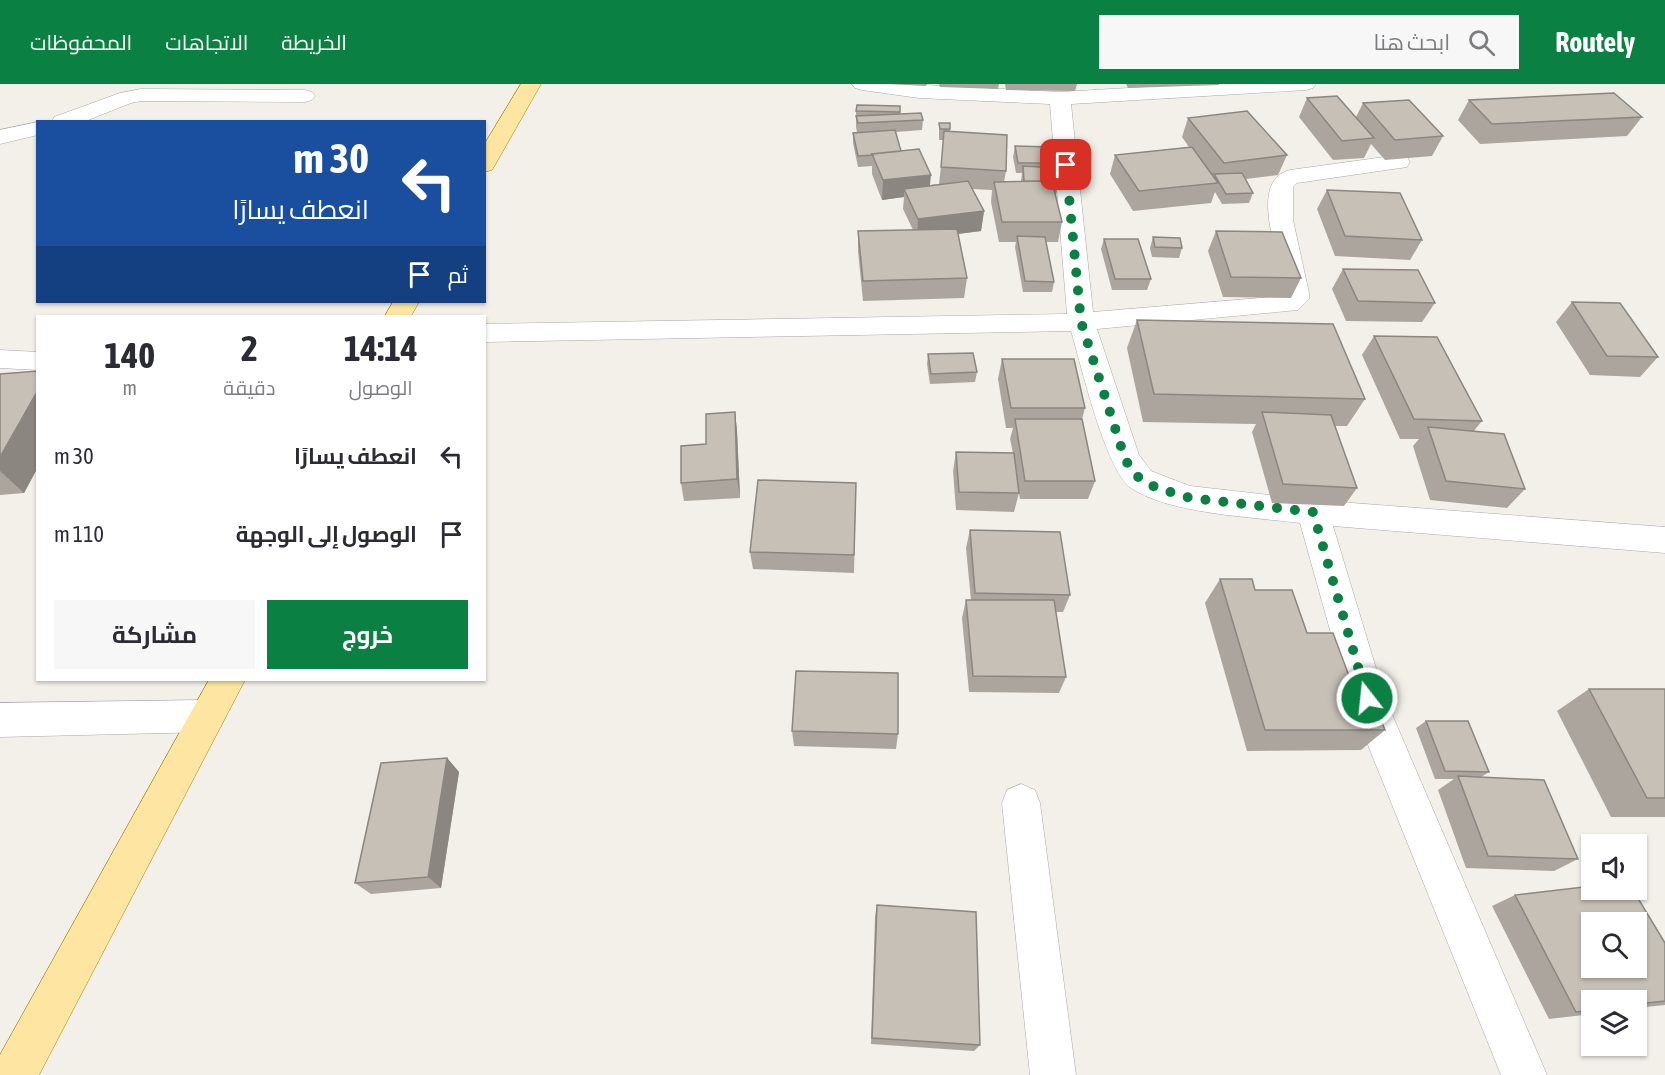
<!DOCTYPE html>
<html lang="ar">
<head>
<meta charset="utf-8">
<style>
  :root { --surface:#fff; --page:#f7f7f7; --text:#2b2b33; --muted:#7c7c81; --accent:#0b8043 }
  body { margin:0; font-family:"Asap Condensed",Cairo,sans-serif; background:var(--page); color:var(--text); direction:rtl; height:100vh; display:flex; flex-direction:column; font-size:22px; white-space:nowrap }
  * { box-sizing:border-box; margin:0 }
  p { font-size:20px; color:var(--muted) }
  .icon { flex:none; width:33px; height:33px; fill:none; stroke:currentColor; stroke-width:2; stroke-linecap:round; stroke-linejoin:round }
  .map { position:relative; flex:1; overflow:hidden; direction:ltr }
  .details { position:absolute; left:36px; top:231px; width:450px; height:366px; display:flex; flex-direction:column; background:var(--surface); border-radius:0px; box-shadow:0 2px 4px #0004; direction:rtl }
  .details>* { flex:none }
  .hud { position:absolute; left:36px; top:36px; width:450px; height:183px; border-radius:0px; box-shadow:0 2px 4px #0004; direction:rtl; background:#1a4fa0; color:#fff; overflow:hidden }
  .tools { position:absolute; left:1581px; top:750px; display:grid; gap:12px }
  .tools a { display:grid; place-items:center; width:66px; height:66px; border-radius:0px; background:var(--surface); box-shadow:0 2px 4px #0004; font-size:30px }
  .pin { position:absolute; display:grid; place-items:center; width:51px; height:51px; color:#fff; margin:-26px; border-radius:12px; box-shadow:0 3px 9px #0006 }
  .me { position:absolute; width:66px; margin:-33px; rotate:344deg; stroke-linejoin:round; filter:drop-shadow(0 0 4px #0008) }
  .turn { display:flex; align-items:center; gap:21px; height:126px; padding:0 18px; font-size:27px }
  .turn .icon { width:78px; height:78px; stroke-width:2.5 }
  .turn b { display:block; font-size:42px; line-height:51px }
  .then { display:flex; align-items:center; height:57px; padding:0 18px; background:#0003; gap:12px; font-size:22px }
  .eta { display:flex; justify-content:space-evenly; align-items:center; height:102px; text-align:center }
  .eta b { font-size:36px; font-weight:700; line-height:42px }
  .cta { display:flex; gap:12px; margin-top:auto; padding:12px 18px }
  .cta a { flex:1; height:69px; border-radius:0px; background:var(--accent); color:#fff; font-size:24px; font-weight:700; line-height:69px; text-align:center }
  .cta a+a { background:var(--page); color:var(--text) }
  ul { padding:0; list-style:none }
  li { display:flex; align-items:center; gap:18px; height:78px; padding:0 18px }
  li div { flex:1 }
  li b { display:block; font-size:22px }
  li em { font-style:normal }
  header { display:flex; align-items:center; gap:36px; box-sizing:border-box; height:84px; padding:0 30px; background:var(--accent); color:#fff }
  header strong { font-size:28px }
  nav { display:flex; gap:33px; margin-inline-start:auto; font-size:21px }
  .search { width:420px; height:54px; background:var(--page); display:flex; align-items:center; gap:15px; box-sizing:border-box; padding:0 21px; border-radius:0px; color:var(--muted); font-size:22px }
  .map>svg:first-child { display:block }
</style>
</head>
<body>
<header>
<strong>Routely</strong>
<div class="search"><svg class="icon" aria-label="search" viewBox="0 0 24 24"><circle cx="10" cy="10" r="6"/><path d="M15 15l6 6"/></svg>ابحث هنا</div>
<nav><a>الخريطة</a><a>الاتجاهات</a><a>المحفوظات</a></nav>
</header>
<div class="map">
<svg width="1665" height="991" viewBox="0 0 1665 991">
  <rect width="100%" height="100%" fill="#f2f0e8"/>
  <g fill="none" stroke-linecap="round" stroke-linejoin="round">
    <defs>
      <path id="minor" d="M852,0H906L1060,8L1197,0H1316L1313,4L1306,6L1071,20L1093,228L1283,212C1285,181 1244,98 1290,86L1399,71L1407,73L1410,78L1407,83L1297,99L1293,103V136L1309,209V215L1298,226L1097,245L1139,371L1151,387L1190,402L1313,416L1665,443V469L1333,442L1385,614L1547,991H1501L1349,614L1300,439C1254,433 1169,430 1131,404C1105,386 1081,280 1071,247L484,258V240L1067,230L1050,20L919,14L862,6L855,4Z
        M141,5L305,6L312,8L315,12L312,16L305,18L141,17L131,19L83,38H52L54,33L120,9Z
        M38,38V51L0,60V46Z
        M0,266L38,268V286L0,284Z
        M207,616L220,620L225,632L220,644L207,648L0,653V619Z
        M1021,700L1035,706L1040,719L1076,991H1030L1002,719L1007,706Z"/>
      <path id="major" d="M521,0H541L495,81L492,86L484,88V61Z
        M393,218H419L411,232H385Z
        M209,596H245L39,991H0V971Z"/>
    </defs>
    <use href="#minor" stroke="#a8a8a8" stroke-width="1"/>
    <use href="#major" stroke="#9f8400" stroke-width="1"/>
    <use href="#minor" fill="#fff" fill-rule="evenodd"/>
    <use href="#major" fill="#fee5a1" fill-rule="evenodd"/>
  </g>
  <path fill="#aba59d" d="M886,0H927L926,2Z
    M939,0H999L998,5L940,3Z
    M1005,0H1077L1075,7L1006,6Z
    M1126,0H1219V1L1128,4Z
    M1307,14L1356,33L1363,19L1443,52L1432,72L1385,76L1371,60L1364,74L1333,76L1299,33Z
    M1469,16L1642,33L1627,52L1480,60L1458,36Z
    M900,22V30L923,36L922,46L896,48L901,67L930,101L939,100L944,56H939V39L950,45V48L1006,87L1004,98L1021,97L1022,89H1016L1013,73L1015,62L1054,79L1053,83L1058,100L1056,110H1055L1062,138L1058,158H1046L1054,198L1052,208H1023L1015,163L1016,158H999L991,118L992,106L972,105L984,127L981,147L958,150L967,194L964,214L863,217L858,167V147L913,146L903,125L904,113L882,116L872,90V82L858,83L853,59V49L857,48L856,43V27Z
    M1188,34L1287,71L1278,91L1246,95L1253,109L1249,119L1222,120L1215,108L1211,119L1133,127L1110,90L1115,71L1189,63L1182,53Z
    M1327,106L1422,156L1410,176L1335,172L1317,125Z
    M1216,147L1301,194L1291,214L1223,213L1208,167Z
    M1153,153L1182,164L1179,174L1152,173L1150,164Z
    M1104,155L1151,195L1147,206H1112L1101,165Z
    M1343,185L1435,219L1422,238L1346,237L1332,205Z
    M1572,218L1658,273L1640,293L1590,291L1556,238Z
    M1137,236L1365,315L1347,342H1335L1357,404L1344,422L1272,419L1252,348L1256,340L1143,338L1127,264Z
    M1374,252L1482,337L1473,348L1525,405L1507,424L1430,416L1413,362L1419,355H1400L1362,271Z
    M928,270L977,288L975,298L930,300L927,280Z
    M1002,275L1085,324L1082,335L1095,397L1088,415H1020L1018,404L1019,409L1014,428L956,426L953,387L956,368L1013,369L1010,355L1013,344H1006L998,295Z
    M38,287V383L24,409L0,411V290Z
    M735,328L737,347L740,414L684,417L681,399L706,360Z
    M856,399L854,489L753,485L750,468Z
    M970,446L1070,511L1063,528H1055L1066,593L1059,609L969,608L962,534L966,516H971L966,464Z
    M1220,495L1255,506L1307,549L1352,600L1385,646L1361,666L1247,667L1205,519Z
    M1589,605H1665V733H1611L1557,627Z
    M1426,637L1489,688L1481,693L1578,775L1554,787L1466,784L1438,706L1454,695H1435L1416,644Z
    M792,647L898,650L896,665L794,662Z
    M447,674L459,688L441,804L371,810L355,799Z
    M1515,811L1665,859V921L1636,924V916H1592V930L1549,935L1492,822Z
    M877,821L980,961L974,967L871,960L875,832Z"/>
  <path fill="#8b8680" d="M931,91L929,110L904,105V113L882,116L883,96Z
    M984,127L981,147L917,155L918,135Z
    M38,306V383L24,409L0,387V373Z
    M735,328L737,347L740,414L737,395Z
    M447,674L459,688L441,804L428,793Z"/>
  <path fill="#c7c0b7" stroke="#8b8680" stroke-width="1.5" fill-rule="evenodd" d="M1614,9L1642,33L1492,40L1469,16Z
    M1337,12L1374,54L1342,57L1307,14Z
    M1409,16L1443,52L1395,56L1363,19Z
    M857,21L900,22V28L856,27Z
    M1247,27L1287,71L1224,79L1188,34Z
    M921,29L923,36L858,39L856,32Z
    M939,39H950V45H940Z
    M895,46L901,67L872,70L873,71L858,72L853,49Z
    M944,47L1007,51L1006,87L941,83Z
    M1015,62L1051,63L1054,79H1018Z
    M1192,63L1218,99L1139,107L1115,71Z
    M919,65L931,91L883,96L872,70Z
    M1023,82L1056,84L1058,100H1052V97H1024Z
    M1242,89L1253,109L1226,110L1214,90Z
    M968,97L984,127L918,135L904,105Z
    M1052,97L1062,138H1002L994,98Z
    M1327,106L1400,109L1422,156L1345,152Z
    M957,145L967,194L863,197L858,147Z
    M1216,147L1282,148L1301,194L1231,193Z
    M1017,152L1045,153L1054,198L1025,197Z
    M1153,153L1180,154L1182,164L1155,163Z
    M1104,155H1138L1151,195H1115Z
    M1343,185L1418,186L1435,219L1358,217Z
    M1572,218L1620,219L1658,273L1607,272Z
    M1137,236L1333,240L1365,315L1154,310Z
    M1374,252L1437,253L1482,337L1414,335Z
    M973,269L977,288L931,290L928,270Z
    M1002,275H1074L1085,324H1011Z
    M38,287V306L0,373V290Z
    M735,328L737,395L681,399V362L706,360V330Z
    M1262,328L1331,331L1357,404L1283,400Z
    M1015,335H1082L1095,397H1025Z
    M1428,343L1504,350L1525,405L1446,397Z
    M956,368L1014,369L1019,409L959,408Z
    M758,396L856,399L854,471L750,468Z
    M970,446L1060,448L1070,511L975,509Z
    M1220,495H1252L1255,506H1292L1307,549H1333L1352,600L1367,601L1385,646H1265Z
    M966,516H1054L1066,593L973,592Z
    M796,587L898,589V650L792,647Z
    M1589,605H1665V714H1647Z
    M1426,637H1468L1489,688L1445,687Z
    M447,674L428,793L355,799L381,679Z
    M1458,692L1544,696L1578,775L1488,772Z
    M1592,802V806H1633L1665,859V917L1636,920V916H1592V926L1576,928L1515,811ZM1592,838H1636V884H1592Z
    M877,821L976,828L980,961L872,954Z"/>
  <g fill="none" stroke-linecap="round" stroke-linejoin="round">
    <path stroke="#0b8043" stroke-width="10" stroke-dasharray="0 18" d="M1066,81L1081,238L1125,375L1131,385L1140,395L1157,404L1190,414L1313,428L1367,614"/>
  </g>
</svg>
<div class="tools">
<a><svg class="icon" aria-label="sound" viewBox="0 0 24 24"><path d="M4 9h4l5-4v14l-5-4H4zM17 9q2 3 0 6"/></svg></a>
<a><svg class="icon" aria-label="search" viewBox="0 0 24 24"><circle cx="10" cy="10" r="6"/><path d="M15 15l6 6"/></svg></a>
<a><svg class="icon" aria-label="layers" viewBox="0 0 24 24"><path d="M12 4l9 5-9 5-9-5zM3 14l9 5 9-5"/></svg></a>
</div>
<div class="pin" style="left:1066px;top:81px;background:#d93025"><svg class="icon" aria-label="arrive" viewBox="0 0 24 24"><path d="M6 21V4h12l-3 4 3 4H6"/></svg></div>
<svg class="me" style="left:1367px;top:614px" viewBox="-20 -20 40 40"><circle r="17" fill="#0b8043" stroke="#fff" stroke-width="3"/><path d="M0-11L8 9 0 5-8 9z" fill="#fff"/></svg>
<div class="hud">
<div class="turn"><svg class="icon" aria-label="left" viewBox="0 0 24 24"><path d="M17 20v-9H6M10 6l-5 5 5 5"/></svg><div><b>30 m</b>انعطف يسارًا</div></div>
<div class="then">ثم<svg class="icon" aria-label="arrive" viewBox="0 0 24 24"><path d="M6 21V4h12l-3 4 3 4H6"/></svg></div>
</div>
<section class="details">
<div class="eta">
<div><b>14:14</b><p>الوصول</p></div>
<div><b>2</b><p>دقيقة</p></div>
<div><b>140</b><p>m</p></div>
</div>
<ul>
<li><svg class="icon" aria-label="left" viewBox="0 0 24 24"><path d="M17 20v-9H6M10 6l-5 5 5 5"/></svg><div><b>انعطف يسارًا</b></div><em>30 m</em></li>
<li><svg class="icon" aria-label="arrive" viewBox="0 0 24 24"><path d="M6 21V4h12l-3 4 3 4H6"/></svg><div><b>الوصول إلى الوجهة</b></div><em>110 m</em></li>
</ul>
<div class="cta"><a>خروج</a><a>مشاركة</a></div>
</section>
</div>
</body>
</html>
